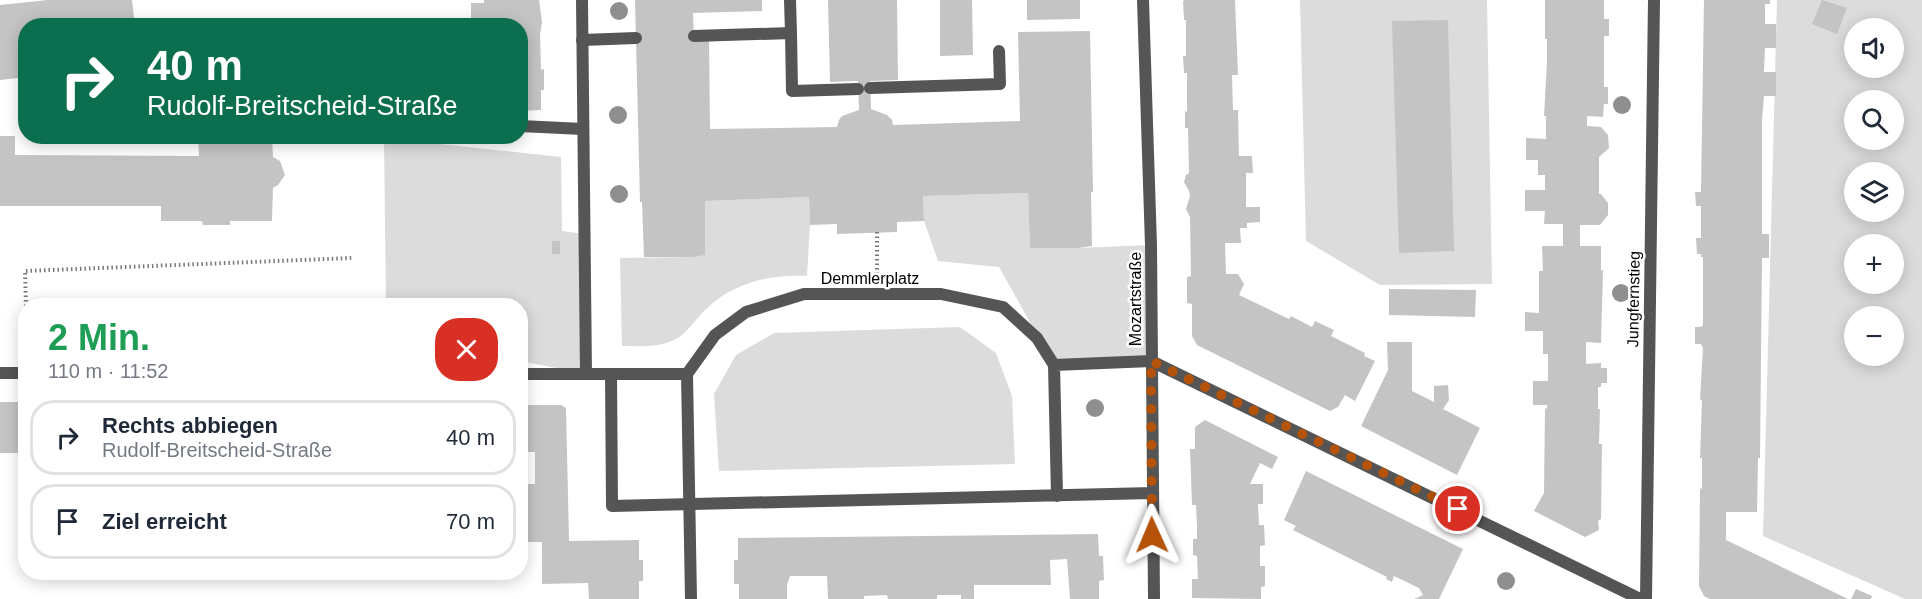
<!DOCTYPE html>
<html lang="de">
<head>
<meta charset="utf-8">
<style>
  :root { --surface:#fff; --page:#f6f6f7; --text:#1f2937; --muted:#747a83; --line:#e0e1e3 }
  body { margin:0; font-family:Arial,sans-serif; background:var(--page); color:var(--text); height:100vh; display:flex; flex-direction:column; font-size:22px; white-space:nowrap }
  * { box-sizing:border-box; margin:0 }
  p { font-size:20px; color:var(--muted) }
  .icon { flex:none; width:33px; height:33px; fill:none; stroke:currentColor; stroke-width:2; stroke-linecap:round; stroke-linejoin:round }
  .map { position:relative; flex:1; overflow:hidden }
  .drawer { position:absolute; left:18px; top:298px; width:510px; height:282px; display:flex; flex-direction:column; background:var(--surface); border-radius:24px; box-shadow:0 3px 15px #0003 }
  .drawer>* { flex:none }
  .guide { position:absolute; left:18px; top:18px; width:510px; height:126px; border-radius:24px; box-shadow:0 3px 15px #0003; background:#0b6e4f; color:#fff; overflow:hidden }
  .buttons { position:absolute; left:1844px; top:18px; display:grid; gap:12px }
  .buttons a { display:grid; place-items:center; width:60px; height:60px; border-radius:50%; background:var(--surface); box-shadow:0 3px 15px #0003; font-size:30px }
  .pin { position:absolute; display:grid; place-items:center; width:51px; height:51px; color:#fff; margin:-26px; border:3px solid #fff; border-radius:50%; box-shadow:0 2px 6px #0007 }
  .me { position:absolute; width:66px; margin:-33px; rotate:359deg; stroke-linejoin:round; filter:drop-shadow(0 0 4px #0008) }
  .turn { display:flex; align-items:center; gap:21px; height:126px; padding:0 30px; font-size:27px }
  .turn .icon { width:78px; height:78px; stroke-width:2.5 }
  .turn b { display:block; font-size:42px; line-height:51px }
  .round { display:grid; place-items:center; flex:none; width:63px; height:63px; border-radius:24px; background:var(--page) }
  .head { display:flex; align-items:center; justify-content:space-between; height:102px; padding:0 30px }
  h1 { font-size:36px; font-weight:600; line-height:45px; color:#1e9e55 }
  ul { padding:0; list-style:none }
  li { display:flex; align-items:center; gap:18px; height:75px; margin:0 12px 9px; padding:0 18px; border:3px solid var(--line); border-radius:24px }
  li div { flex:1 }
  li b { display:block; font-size:22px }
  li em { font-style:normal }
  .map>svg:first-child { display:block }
</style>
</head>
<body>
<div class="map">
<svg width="1922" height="599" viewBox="0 0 1922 599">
  <rect width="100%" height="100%" fill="#fff"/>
  <path fill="#dcdcdc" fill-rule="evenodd" d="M1300,0H1487L1492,284L1380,285L1306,241Z
    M1777,0H1922V599H1905L1763,536ZM1854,28H1893V68H1854ZM1854,100H1893V140H1854ZM1854,172H1893V212H1854ZM1854,244H1893V284H1854ZM1854,316H1893V356H1854Z
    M384,138L561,157L562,231L584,234L586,374L521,361L520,306H386Z
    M1028,193L1030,248H1078L1151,245V361L1054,365L999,267L938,261L924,221L923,196Z
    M809,197L810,225L807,276C769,274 733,283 705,310C696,319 687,333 676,339C659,348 640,346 622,346L620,258L692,257L705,201Z
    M960,327L996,353L1012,396L1015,464L719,471L714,394L736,355L774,333Z"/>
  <path fill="#c4c4c4" d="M48,0H132L135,26H26V77L0,80V5Z
    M484,0H539L542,22L540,35L541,70L544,69V90H541V110L520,111V26L471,25V3H484Z
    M635,0H762V11L693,13L694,40L709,39L710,129L837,127L839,120L842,116L859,110L858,81L830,82L828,0H897L898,80L870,81L871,109L887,115L892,120L893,125L1020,121L1018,32L1090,31L1093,192H1091L1092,246L1078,248H1030L1028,193L923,196L924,221L897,222V232L837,234V224L810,225L809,197L705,201V255L692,257H644L642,202H640Z
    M940,0H972L973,55L940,56Z
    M1027,0H1080V19L1027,20Z
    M1185,0H1235L1238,75H1232L1233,110H1238L1239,156H1252L1253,173H1246V207H1260V222L1247,223V228H1240L1241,243H1225L1226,274H1238L1244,284L1239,295L1289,319L1291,316L1312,327L1315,321L1334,330L1331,336L1365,353L1364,356L1375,361L1355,401L1345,395L1338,407L1330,411L1197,345L1192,336V304L1187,303V277L1191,276L1190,217L1186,209L1190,196L1189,191L1184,182L1186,175L1189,173L1188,128H1185V111L1187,112V73H1184L1183,56H1186V20H1184L1183,1Z
    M1545,0H1604V19H1609V36H1604V87H1608V104H1604L1603,117L1587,116V126L1601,127L1608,135L1609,148L1599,157V194H1601L1608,203V215L1600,225H1580V246H1601V271L1603,270L1601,343L1586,342V364L1601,363V368H1607V383H1601V387H1598V409H1600L1599,444H1602L1601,519L1598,521L1599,530L1585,537L1534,511L1544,493L1545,408L1547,409V405H1533V381H1548V354H1543V331H1525V312L1539,313V271H1543L1542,246H1563V224H1544L1545,211H1525V190H1545V175H1538V160H1526V138L1546,139V116H1544L1547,62V39H1545Z
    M1704,0H1770V4H1765V24H1776V48H1765L1764,72H1776V96H1764L1762,120V234H1769V258H1762L1760,458H1758L1757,512H1726V540L1848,599H1710L1704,596L1699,586L1700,488L1702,489V458H1700L1702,401L1700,399L1703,348L1701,344H1695V327H1701L1703,325V257H1701V254H1697L1696,238H1701V206H1696L1695,192H1701Z
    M1822,0L1847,8L1837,34L1812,24Z
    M1448,20L1454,251L1399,253L1392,21Z
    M0,136H15V155L199,156L198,136H272L273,157L280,161L285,175L278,185L273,188L272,221H230V225H203L202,221H161V206H0Z
    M552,241H560V254H552Z
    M1389,289L1476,290L1475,317L1389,315Z
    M1387,342H1412V391L1434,402V386L1448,385L1449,400L1443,409L1480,428L1457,475L1361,426L1388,370Z
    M0,402H26V465H22V453H0Z
    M520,405H561L566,408L569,541L639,540V560H643V581H639V599H589L588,583L542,584V542H520V484H535V452H520Z
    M1205,420L1278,457L1272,469L1260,463L1250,484H1263V504H1258L1259,525H1264L1265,545L1260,546V566H1265V586L1261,587V599L1192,598V579H1198L1197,556L1193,555V539H1197V526L1196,505H1192L1190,449H1195V427Z
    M1306,471L1463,549L1439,599H1414L1423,595L1419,588L1394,576L1392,582L1386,579L1387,577L1293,530L1296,526L1284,520Z
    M1098,534L1099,556H1103L1104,580L1099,581V599H1070L1067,559L1050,560L1051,585H974V599H961V595H937V599H888L887,595L864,596V599H828L827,576H790L787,585V599H739V584H734V560H738V538Z
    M1856,589L1872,596L1871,599H1851Z"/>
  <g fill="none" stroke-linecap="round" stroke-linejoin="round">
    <path stroke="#777" stroke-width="4" stroke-dasharray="1.5 3" stroke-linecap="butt" d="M877,232V274
      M26,306L25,271L352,258"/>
    <path stroke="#555" stroke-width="12" d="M791,33L792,91L858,89
      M694,36L791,33L790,0
      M582,40L636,38
      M870,88L1000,84L999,51
      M520,126L583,129"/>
    <path stroke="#555" stroke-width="12" d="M582,0L586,374
      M1143,0L1151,245L1154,599
      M1054,365L1057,496
      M0,373H26
      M520,374H687L715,335L746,312L804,294H941L1003,307L1037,338L1054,365L1151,361L1640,599
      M611,374L612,506L1152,493
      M687,374L691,599
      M1646,599L1654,0"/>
  </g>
  <g fill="#8f8f8f">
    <circle cx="619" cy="11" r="9"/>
    <circle cx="1622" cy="105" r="9"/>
    <circle cx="618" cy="115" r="9"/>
    <circle cx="619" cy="194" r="9"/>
    <circle cx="1621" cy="293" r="9"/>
    <circle cx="1095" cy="408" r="9"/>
    <circle cx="1506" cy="581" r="9"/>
  </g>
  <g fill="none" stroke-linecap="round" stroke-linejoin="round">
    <path stroke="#b45309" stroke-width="10" stroke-dasharray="0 18" d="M1152,535L1151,361L1458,509"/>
  </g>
  <g text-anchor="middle" stroke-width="5" stroke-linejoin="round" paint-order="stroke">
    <g font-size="16" fill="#000" stroke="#fff">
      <text x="870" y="284">Demmlerplatz</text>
      <text transform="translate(1135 299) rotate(-90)" y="6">Mozartstraße</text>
      <text transform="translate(1633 299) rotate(-89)" y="6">Jungfernstieg</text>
    </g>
  </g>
</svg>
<div class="buttons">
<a><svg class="icon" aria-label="sound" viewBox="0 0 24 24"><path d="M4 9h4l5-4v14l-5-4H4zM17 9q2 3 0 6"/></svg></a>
<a><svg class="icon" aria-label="search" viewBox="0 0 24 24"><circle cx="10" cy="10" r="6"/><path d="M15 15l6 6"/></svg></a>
<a><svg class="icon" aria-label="layers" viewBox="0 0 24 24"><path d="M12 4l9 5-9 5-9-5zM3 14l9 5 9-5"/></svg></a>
<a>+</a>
<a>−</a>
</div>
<div class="pin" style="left:1458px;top:509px;background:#d93025"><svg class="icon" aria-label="arrive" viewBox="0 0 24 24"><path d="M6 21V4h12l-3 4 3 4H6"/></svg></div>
<svg class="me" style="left:1152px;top:535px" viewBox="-20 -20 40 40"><path d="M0-17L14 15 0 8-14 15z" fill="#b45309" stroke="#fff" stroke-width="4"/></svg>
<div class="guide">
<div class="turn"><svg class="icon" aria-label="right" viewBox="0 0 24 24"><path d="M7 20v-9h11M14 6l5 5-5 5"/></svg><div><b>40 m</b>Rudolf-Breitscheid-Straße</div></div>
</div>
<section class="drawer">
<div class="head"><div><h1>2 Min.</h1><p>110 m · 11:52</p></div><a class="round" style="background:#d93025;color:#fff"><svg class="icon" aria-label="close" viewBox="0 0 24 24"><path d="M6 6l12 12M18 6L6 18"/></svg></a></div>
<ul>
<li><svg class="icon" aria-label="right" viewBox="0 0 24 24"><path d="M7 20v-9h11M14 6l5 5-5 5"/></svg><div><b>Rechts abbiegen</b><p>Rudolf-Breitscheid-Straße</p></div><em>40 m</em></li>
<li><svg class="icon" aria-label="arrive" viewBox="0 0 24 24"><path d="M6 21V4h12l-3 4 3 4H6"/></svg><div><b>Ziel erreicht</b></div><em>70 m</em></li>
</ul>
</section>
</div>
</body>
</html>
